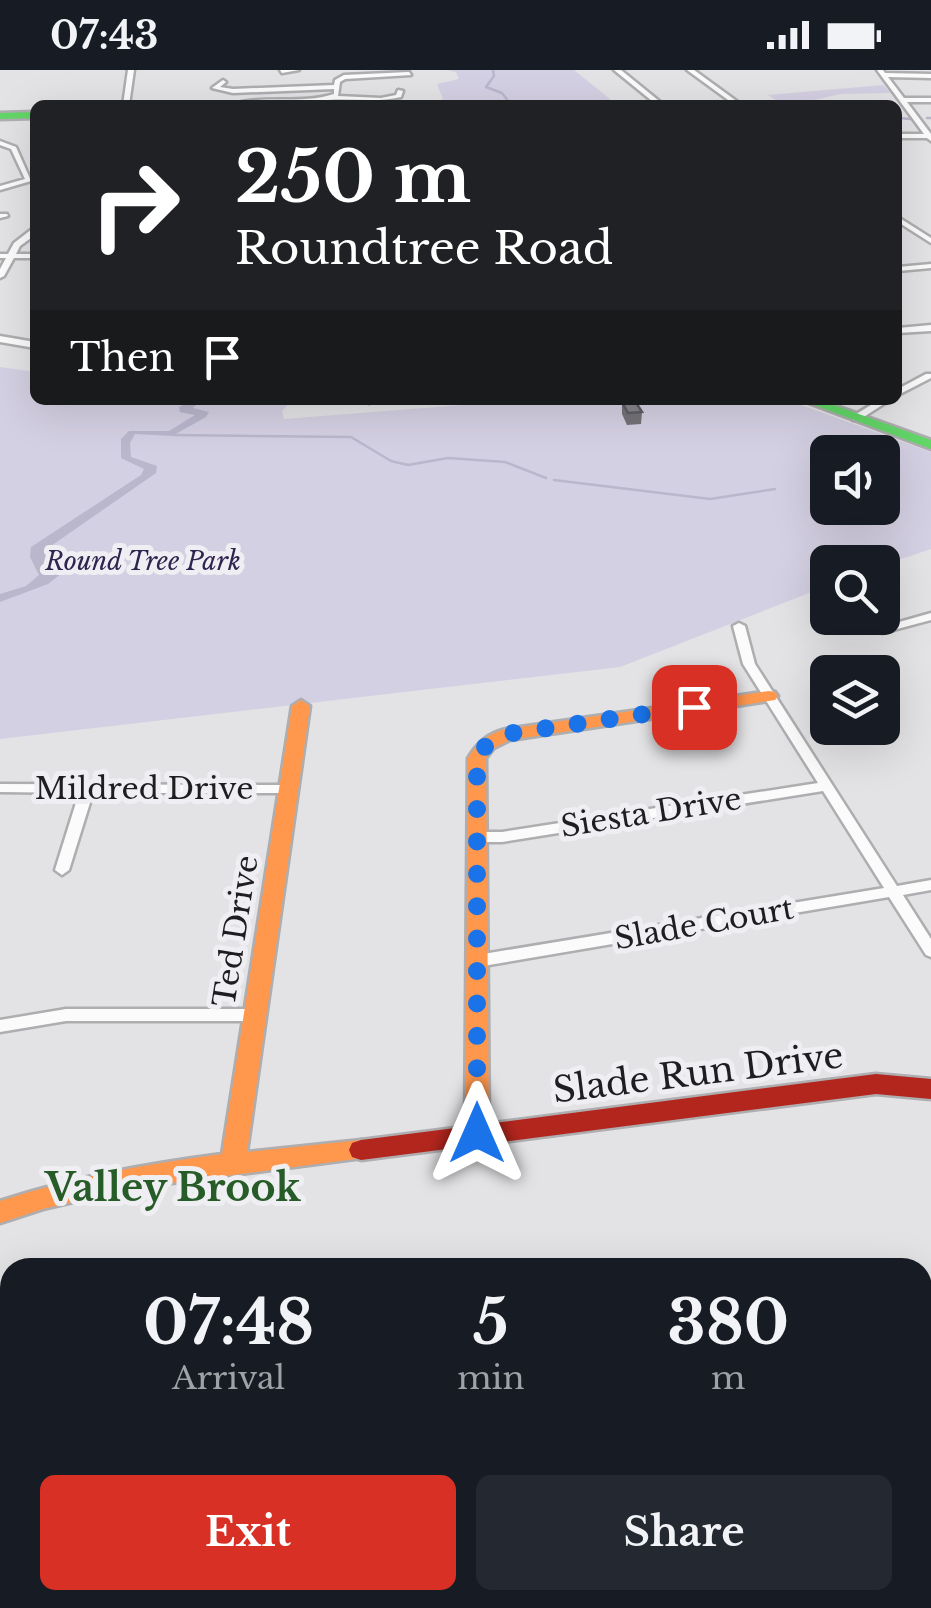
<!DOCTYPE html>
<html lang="en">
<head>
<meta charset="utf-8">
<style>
  :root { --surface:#171b24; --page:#242831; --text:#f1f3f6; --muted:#9ea1a6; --accent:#d93025 }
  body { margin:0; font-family:"Libre Baskerville",serif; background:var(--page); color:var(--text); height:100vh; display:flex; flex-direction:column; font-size:38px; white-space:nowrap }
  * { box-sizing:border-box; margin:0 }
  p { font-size:32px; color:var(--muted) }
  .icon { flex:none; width:55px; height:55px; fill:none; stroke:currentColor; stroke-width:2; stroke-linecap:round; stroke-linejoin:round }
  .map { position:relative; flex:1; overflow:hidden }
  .details { position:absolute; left:0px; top:1188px; width:932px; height:352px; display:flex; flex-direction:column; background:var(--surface); border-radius:30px 30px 0 0; box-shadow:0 10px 40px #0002 }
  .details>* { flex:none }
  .hud { position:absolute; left:30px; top:30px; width:872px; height:305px; border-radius:15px; box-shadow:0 10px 40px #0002; background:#202124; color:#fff; overflow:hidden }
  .controls { position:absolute; left:810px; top:365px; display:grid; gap:20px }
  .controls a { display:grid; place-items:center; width:90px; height:90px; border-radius:15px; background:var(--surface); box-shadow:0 10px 40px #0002; font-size:50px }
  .pin { position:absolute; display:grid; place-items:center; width:85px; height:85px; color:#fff; margin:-42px; border-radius:20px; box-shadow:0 5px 15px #0006 }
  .me { position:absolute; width:110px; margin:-55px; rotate:0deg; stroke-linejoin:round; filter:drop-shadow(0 0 8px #0008) }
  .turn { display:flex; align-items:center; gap:35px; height:210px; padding:0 40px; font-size:45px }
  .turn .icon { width:130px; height:130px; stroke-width:2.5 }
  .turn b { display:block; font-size:70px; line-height:85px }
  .then { display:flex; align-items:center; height:95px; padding:0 40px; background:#0003; gap:20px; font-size:38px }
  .eta { display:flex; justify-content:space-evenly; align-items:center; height:170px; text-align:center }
  .eta b { font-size:60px; font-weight:700; line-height:70px }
  .primary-button { display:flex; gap:20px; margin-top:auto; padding:20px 40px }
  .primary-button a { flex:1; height:115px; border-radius:15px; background:var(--accent); color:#fff; font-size:40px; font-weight:700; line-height:115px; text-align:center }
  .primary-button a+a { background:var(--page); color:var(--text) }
  .status { display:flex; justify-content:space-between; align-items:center; height:70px; padding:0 50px; background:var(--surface); direction:ltr }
  .status svg { height:28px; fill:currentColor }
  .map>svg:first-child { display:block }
</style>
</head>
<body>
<div class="status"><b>07:43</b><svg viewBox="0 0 49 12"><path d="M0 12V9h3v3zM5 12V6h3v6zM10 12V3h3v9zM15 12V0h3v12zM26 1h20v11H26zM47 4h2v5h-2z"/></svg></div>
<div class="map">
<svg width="931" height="1538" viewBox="0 0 931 1538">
  <rect width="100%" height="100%" fill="#e3e2e5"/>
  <path fill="#d4d0e3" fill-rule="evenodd" d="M447,0H574L610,29L611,35H428L443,29L437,14L459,9L456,2Z
    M883,15L891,23L841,24L814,30L823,35H783L768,25Z
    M0,297L35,302V330H292L282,341L284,349L527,330H787L931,382V479L883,495L828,492L827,516L620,597L0,669ZM828,382H882V438H828Z"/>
  <path fill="#bab6cc" d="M194,330H230L196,335L193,338L209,342L206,347L172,366L135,364L130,373L131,387L157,396L156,403L48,478L50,487L68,493L67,499L48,514L0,532V524L26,516L39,505L30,487L31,477L141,405L144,399L121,388V369L129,361H169L195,345L180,342L179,337Z"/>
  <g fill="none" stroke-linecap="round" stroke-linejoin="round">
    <path stroke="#bab6cc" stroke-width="2.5" d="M493,0L494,6L486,17L502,23L511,35
      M898,48L911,49
      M927,48H931
      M173,365L351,367L391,391L408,395L448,388L505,392L546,408
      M554,410L710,429L775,419"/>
    <defs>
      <path id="street" d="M128,0H134L129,35H123Z
        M280,0H299L282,3Z
        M614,0H621L664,35H657Z
        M687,0H694L742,35H735Z
        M877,0H883L885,3L931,4V8L888,7L904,28H931V32H907L931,64V71L927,68H898V64H924Z
        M409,2L411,5L345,9L340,12L338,26L381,28L396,25L398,20L403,21L401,27C376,33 353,28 328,30C295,32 263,35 230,35C263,24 300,35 334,24V19L233,23L212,18L223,10L226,12L220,17L233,19L334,15L335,10L344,5Z
        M0,71L16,77L31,111L0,120V116L25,109L11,79L0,75Z
        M0,144H7L8,146L0,148Z
        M898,147L931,168V173L898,152Z
        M32,159H35V165L20,176L16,184H35V188H14L4,206L0,208V199L6,188H0V184H8L14,173Z
        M931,194V198L898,201V197Z
        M931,255V261L898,263V258Z
        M0,266L35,272V278L0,272Z
        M926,304H931V308L898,325V319Z
        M363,330H374L369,333Z
        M879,330H890L859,350H853V346Z
        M931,543V550L882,563L876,560L878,558Z
        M739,553L745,556L755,594L897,816L931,810V820L903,825L931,869V887L926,885L889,827L477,897L472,895L469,891L472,887L477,885L884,818L823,721L502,772H476L469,767L476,762H502L818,713L743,594L733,556Z
        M0,714L288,715L295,719L288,723H93L69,800L62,805L55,800L79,723L0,722Z
        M66,939H254L260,941L262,945L260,949L254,951H66L0,962V950Z
        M922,1230L931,1233V1252L922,1248Z
        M0,1295L10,1300V1320L0,1315Z
        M275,1530H297V1538H275Z"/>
      <path id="fast" d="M35,42V48L0,49V43Z
        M801,330H820L931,370V379Z
        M931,1409V1440L922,1444V1413Z
        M816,1530H851L848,1538H813Z"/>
      <path id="slow" d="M769,621L775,622L778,626L775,630L510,670L494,678L486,688L489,1063L486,1070L477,1073L468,1070L465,1063L468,688C478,672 487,664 506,659Z
        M301,630L310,636L247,1082L361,1070L370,1073L373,1080L370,1087L133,1118L43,1139L0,1153V1131C73,1107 146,1094 222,1084L292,636Z"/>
      <path id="jam" d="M876,1004L931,1009V1029L876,1024L361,1090L352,1087L349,1080L352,1073L361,1070Z"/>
    </defs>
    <use href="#street" stroke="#aeadaf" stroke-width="5"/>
    <use href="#fast" stroke="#aeadaf" stroke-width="5"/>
    <use href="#slow" stroke="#aeadaf" stroke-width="5"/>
    <use href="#jam" stroke="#aeadaf" stroke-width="5"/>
    <use href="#street" fill="#fbfbfb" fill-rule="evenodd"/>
    <use href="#fast" fill="#63d668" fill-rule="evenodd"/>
    <use href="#slow" fill="#ff974d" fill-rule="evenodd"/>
    <use href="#jam" fill="#b3261e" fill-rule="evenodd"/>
  </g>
  <path fill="#747278" d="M622,332L642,342L641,354L627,355L622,344Z"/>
  <path fill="#87858c" stroke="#5e5d62" stroke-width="2.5" d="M635,331L642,342L628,343L622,332Z"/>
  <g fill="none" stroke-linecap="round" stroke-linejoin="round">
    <path stroke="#1a73e8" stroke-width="18" stroke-dasharray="0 32.4" d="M477,1063V688L487,674L506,664L694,637"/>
  </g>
  <g text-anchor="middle" stroke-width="10" stroke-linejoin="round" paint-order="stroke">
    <g font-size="25" font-style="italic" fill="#30254f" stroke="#efeef3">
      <text x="143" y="500">Round Tree Park</text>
    </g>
    <g font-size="30" fill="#1e1e20" stroke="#efeef3">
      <text x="144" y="729">Mildred Drive</text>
      <text transform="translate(651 743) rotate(-9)" y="10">Siesta Drive</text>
      <text transform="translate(704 854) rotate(-10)" y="10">Slade Court</text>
      <text transform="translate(236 861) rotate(-81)" y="10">Ted Drive</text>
    </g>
    <g font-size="35" fill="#1e1e20" stroke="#efeef3">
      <text transform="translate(698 1003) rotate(-7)" y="12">Slade Run Drive</text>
    </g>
    <g font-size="38" font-weight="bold" fill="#275c28" stroke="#efeef3">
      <text x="173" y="1131">Valley Brook</text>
    </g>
  </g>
</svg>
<div class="controls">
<a><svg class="icon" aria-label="sound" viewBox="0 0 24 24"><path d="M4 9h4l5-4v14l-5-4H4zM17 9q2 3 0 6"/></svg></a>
<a><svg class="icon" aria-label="search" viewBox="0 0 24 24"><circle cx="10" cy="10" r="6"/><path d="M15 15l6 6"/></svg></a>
<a><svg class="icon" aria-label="layers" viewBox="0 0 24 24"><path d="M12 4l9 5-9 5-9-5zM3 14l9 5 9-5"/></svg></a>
</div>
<div class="pin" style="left:694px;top:637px;background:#d93025"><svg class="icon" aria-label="arrive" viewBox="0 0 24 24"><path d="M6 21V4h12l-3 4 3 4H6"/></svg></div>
<svg class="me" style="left:477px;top:1063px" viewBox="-20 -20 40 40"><path d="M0-17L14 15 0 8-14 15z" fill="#1a73e8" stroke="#fff" stroke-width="4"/></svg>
<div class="hud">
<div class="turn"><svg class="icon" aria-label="right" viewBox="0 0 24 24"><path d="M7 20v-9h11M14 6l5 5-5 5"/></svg><div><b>250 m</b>Roundtree Road</div></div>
<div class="then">Then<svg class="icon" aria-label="arrive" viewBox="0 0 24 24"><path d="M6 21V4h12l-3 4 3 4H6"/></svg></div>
</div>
<section class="details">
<div class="eta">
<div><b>07:48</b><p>Arrival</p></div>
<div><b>5</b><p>min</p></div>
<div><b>380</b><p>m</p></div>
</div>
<div class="primary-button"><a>Exit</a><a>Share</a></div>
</section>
</div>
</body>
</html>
